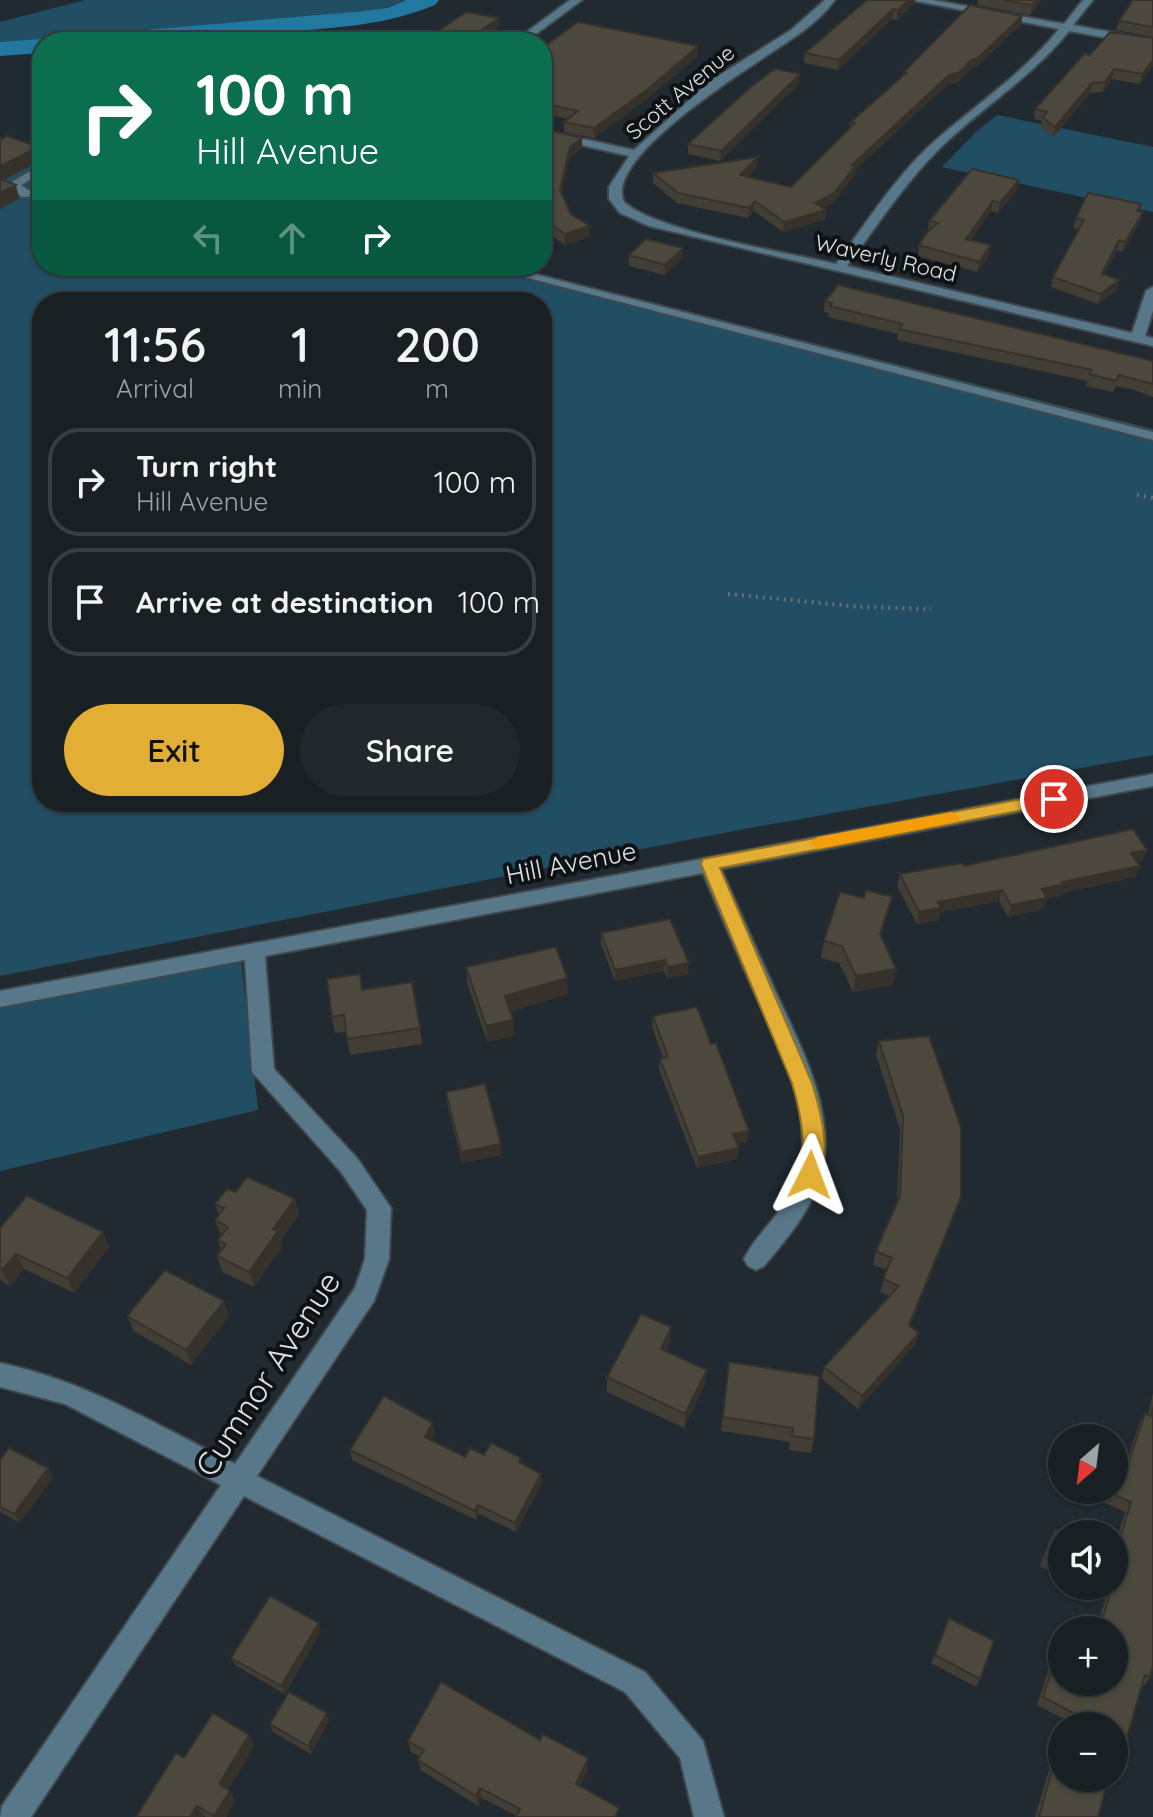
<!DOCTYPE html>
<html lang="en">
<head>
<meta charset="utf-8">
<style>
  :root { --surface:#182024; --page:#21282c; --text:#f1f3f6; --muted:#9fa3a6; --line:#363e41; --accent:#e2af34 }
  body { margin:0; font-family:Quicksand,sans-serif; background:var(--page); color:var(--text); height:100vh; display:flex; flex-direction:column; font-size:30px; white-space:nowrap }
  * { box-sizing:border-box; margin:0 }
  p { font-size:26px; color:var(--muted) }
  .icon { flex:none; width:44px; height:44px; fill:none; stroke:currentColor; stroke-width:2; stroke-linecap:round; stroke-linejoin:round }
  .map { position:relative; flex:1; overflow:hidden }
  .sheet { position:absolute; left:32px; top:292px; width:520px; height:520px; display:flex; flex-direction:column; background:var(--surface); border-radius:32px; box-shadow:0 2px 6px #0004,0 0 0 2px var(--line) }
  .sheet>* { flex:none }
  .hud { position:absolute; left:32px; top:32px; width:520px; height:244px; border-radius:32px; box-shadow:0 2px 6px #0004,0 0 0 2px var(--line); background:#0b6e4f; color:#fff; overflow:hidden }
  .needle { width:52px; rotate:208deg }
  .fabs { position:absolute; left:1048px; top:1424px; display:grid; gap:16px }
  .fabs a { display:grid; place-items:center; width:80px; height:80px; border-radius:50%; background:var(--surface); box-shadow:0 2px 6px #0004,0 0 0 2px var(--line); font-size:40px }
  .pin { position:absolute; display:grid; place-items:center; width:68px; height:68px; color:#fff; margin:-34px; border:4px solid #fff; border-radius:50%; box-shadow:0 2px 8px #0007 }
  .me { position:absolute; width:88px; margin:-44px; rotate:3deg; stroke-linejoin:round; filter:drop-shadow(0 0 6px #0008) }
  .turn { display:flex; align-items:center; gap:28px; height:168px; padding:0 32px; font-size:36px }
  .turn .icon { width:104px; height:104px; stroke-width:2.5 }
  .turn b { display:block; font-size:56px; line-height:68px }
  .lanes { display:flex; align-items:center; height:76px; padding:0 32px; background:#0003; justify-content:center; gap:40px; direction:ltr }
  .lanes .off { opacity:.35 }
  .eta { display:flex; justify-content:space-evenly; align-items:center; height:136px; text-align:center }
  .eta b { font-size:48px; font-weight:600; line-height:56px }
  .cta { display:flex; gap:16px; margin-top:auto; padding:16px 32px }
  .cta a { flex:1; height:92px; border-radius:48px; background:var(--accent); color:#111; font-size:32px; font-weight:600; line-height:92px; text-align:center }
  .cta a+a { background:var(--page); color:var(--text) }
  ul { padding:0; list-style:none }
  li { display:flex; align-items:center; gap:24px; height:108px; margin:0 16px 12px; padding:0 16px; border:4px solid var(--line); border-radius:32px }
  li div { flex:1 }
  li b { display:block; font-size:30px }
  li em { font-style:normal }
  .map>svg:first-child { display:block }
</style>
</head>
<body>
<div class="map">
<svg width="1153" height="1817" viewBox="0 0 1153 1817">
  <rect width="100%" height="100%" fill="#202a30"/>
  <path fill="#224e64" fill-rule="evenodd" d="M85,0H405L382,9L323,18L0,45V22Z
    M997,115L1153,147V212L942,167L976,132Z
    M0,137L42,148V266H509L1153,429V755L723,833L0,976ZM42,302H542V802H42Z
    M241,961L258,1110L0,1171V1008Z"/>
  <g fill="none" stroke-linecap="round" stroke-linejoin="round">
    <path fill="#22789e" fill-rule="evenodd" d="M406,0H439L435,5C383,26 340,27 284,32C214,38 145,42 75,42L78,37L87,35L365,11L387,8Z
      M42,39L51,42H42V53L0,56V42Z"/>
    <defs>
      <path id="minor" d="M570,0H582L525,42H513Z
        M825,0H835C825,13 813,24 799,34C766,58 602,154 624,202C655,231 789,253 836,264C867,222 897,174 936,140C978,103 1024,73 1059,29L911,0H933L1064,24L1083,0H1093L1073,25L1153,40V46L1069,31C1033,76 984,106 942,146C906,181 877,226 847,266L1132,333L1146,291L1153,287V311L1145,336L1153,338V346L649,226L620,213L609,199V187L629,156L542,136V130L634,150L710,81L791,30Z
        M42,164V173L21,185L28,190L42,188V196L22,197L7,185Z
        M482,266H503L1153,432V440Z
        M1153,774V786L721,869C738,907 754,944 771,981C797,1041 840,1112 820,1179C810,1212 786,1240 764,1266L756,1270L748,1266L744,1259C758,1230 788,1210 798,1178C817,1110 775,1039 749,980C733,944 718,908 703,873L265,956L274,1069L357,1158L391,1208L389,1259L374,1301L257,1476L645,1672L703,1741L724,1817H694L680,1758L625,1692L244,1496L31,1817H0L2,1806L221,1485L65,1404L0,1387V1363C84,1380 159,1426 235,1464L355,1288L365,1259L367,1210L341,1172L252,1072L245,960L0,1007V991Z"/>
    </defs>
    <use href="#minor" stroke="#3e484d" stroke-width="4"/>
    <path stroke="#687075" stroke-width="3" stroke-dasharray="1 3" stroke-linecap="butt" d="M434,266L475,276"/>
    <path stroke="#687075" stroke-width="4" stroke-dasharray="2 5" stroke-linecap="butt" d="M1137,495L1153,498
      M728,594L862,607L931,609"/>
    <use href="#minor" fill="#587788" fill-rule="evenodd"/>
  </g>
  <path fill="#423e35" d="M867,0H915L914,4L897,20L892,19L838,70L804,63L805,53Z
    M978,0H1041L1030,15L977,5Z
    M1153,0V37L1116,30L1119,21Z
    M1022,16L1021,25L976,67L970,69L958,82L948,84L855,170V175L833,203L823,208L826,210L825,220L783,232L754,211L748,218L677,203L653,183V173L757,167L747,177L791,187L850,128L851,122L902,77L903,73Z
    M1153,38L1140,84L1112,79L1103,92L1090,93L1053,137L1041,128L1042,121L1034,119L1035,109L1089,56Z
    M698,46V55L648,98L594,138L564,132V122L568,119L542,113V48Z
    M799,84L720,161L688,154V144Z
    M542,139L582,148L570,157L561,193L571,214L590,237L565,245L542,229Z
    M1019,180L1017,190L998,213L991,211L971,240L989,256L977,272L918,256L919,245L928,231L929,221Z
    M1140,212V222L1122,252L1117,250L1104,275L1119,280L1117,290L1098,304L1051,287L1053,277L1080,229L1073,228L1076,218Z
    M683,248L682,258L665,275L629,266V255Z
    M825,301L1153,361V397L1134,390L1116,386L1113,392L1086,386L1087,381L897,340L898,334L828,317L829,313L824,312Z
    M1142,861L1138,862L1136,877L1061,893L1060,896L1047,898L1044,909L1008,917L999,901L940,912L939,920L917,924L897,886L900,874L964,866Z
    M892,897L881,936L893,985L853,992L839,963L821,958L824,941L864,898Z
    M670,919L688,974L667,979L664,971L615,981L601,944V933Z
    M466,967L568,994L510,1012L513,1020L514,1036L487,1042L467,983Z
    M362,990L420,1028L422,1044L350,1055L346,1032L335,1033L332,1017Z
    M653,1016L747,1142L737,1144L738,1159L697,1168L659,1070L660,1059L663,1058L652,1027Z
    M879,1041L961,1197L910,1326L919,1333L914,1346L858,1409L822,1379L824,1367L889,1296L880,1292L887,1270L873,1265L876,1251L897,1204L900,1129L876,1055Z
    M446,1092L502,1155L462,1163L447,1103Z
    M236,1192L295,1199L299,1215L281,1240L282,1247L254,1287L222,1272L217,1256L221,1251L218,1240L221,1236L215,1220L219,1215L215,1204Z
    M0,1228L109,1247L74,1293L24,1269L10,1286L0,1280Z
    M127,1316H229L191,1365L134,1331Z
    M670,1342L666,1351L707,1370L705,1384L684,1428L607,1392V1377Z
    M727,1377L814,1439L811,1453L789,1450L790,1442L721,1431Z
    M1153,1393V1666L1150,1677L1144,1686L1142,1685L1126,1740L1119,1748L1114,1745V1726H1077L1037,1705L1053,1656L1059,1648L1114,1682V1630H1096L1105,1599L1080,1586H1114V1548L1125,1512L1077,1490H1114L1125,1467L1139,1424L1145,1413L1148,1414Z
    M435,1433L431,1440L465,1457L484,1455L521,1458L522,1464L541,1474L542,1483L516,1532L479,1514L476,1520L352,1460L350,1450Z
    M1062,1455V1483L1054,1479Z
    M0,1460L48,1468L53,1477L20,1523L0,1512Z
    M1055,1530L1062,1534V1577L1040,1566L1050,1539Z
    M949,1618L980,1679L976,1687L931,1663Z
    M321,1631L285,1694L235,1665L231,1658Z
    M329,1721L311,1754L273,1732L270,1724Z
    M249,1735L254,1746L228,1790L235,1801L226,1817H206L204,1816L136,1817L184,1758Z
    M408,1741L588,1769L580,1786L517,1816L482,1798L478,1806L421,1770L418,1760L420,1757L411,1752Z
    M1057,1753L1098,1817H1035L1052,1760Z"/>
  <path fill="#36322b" d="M909,0H915L914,4L897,20L898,10Z
    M1036,0H1041L1030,15L1032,5Z
    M893,9L892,19L838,70L839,60Z
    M1022,16L1021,25L976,67L970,69L958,82L948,84L855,170V175L833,203L814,213L815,203L852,165L949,75L971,60Z
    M499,18V27L478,42H464Z
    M698,46V55L648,98L594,138V128Z
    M1153,60V66L1140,84L1142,74Z
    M1114,69L1112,79L1103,92L1105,82Z
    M800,74L799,84L720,161L721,151Z
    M1092,83L1090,93L1053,137L1055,127Z
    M582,138V148L570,157L560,200V190L570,147Z
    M39,147L42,160L0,182V166Z
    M758,157L757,167L739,185L740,175Z
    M1019,180L1017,190L998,213L1000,203Z
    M16,185L19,199L0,209V193Z
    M755,201L754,211L748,218L749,208Z
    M993,201L991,211L964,250L966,239Z
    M826,210L825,220L783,232L784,222Z
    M1143,212L1140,222L1122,252L1125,242Z
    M590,226V237L565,245V234Z
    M1119,240L1117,250L1100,284L1102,274Z
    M991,245L989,256L977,272L979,262Z
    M683,248L682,258L665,275V265Z
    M1119,280L1117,290L1098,304L1101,294Z
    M1147,850L1142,861L1127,864L1131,853Z
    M1140,866L1136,877L1061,893L1060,896L1047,898L1044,909L1008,917L1011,905L1042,889L1062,882Z
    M1002,890L999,901L940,912L939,920L917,924L919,912L938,902Z
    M892,897L888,914L876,950L880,934Z
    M665,960L664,971L615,981V970Z
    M689,963L688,974L667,979L668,967Z
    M896,969L893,985L853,992L856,976Z
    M567,978L568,994L506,1013L505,996Z
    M513,1020L514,1036L487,1042L486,1026Z
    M749,1131L747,1142L732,1145L733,1134Z
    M501,1144L502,1155L462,1163L461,1152Z
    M739,1148L738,1159L697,1168L698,1157Z
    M961,1197L957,1210L905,1338L909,1325Z
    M295,1199L299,1215L281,1240L282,1247L254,1287L249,1272L273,1229Z
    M103,1232L109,1247L74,1293L67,1278Z
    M16,1254L24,1269L10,1286L2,1270Z
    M224,1301L229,1316L191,1365L186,1350Z
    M671,1327L670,1342L659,1363L661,1349Z
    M919,1333L914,1346L858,1409L862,1396Z
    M707,1370L705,1384L684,1428L685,1414Z
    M433,1423L435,1433L427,1447L425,1437Z
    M48,1468L53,1477L20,1523L14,1514Z
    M541,1474L542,1483L516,1532L515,1523Z
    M478,1505L479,1514L476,1520L475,1511Z
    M319,1623L321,1631L285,1694L281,1686Z
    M327,1713L329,1721L311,1754L308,1746Z
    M249,1735L254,1746L225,1795L219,1784Z
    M588,1758V1769L576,1794V1784Z
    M480,1788L482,1798L478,1806L476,1796Z
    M230,1791L235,1801L226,1817H214Z
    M197,1806L204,1816L203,1817H190Z"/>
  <path fill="#4d483e" stroke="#36322b" stroke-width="2" d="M867,0H909L898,10L893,9L839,60L805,53Z
    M1002,0H1036L1032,5Z
    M1133,0H1153V27L1119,21Z
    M970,5L1022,16L978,58L971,60L960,72L949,75L852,165H856L834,193L815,203L826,210L784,222L755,201L749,208L678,193L653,173L758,157L740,175L791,187L855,123L851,122L906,73H903Z
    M466,12L499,18L464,42H435L425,40Z
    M578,22L698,46L648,89L594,128L564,122L578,111L542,103V48Z
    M1110,32L1153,38V60L1142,74L1114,69L1105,82L1092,83L1055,127L1043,118L1047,112L1035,109L1085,53L1089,56Z
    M775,69L800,74L721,151L688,144L752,86Z
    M552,131L582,138L570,147L560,190L571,214L590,226L565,234L542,219V156L546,153L542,152V139Z
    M7,136L39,147L0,166V140Z
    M972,169L1019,180L1000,203L993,201L966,239L991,245L979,262L919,245L928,231L938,223L929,221Z
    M0,179L16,185L0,193Z
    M1088,193L1141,204L1137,211L1143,212L1125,242L1119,240L1102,274L1119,280L1101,294L1053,277L1084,220L1076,218Z
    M646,239L683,248L665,265L629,255Z
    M838,285L1153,361V384L1119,375L1116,381L1089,374L1092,370L899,329L903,324L830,306L832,303L825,301Z
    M1133,829L1147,850L1131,853L1140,866L1062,882L1064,884L1042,889L1047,898L1011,905L1002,890L938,902L941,908L919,912L900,874L962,863L964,866Z
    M866,890L892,897L880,934L896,969L856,976L842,946L824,941L840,892L864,898Z
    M670,919L689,963L668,967L665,960L615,970L601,933Z
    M556,947L567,978L505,996L513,1020L486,1026L466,967Z
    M360,974L362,990L412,982L420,1028L347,1039L344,1015L332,1017L327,979Z
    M697,1007L711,1044L716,1043L749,1131L733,1134L739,1148L698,1157L660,1059L668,1057L653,1016Z
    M929,1036L961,1128V1197L909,1325L919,1333L862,1396L824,1367L899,1286L883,1279L892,1258L876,1251L900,1196L903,1116L879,1041Z
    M485,1084L501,1144L461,1152L446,1092Z
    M247,1177L295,1199L273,1229L278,1231L249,1272L217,1256L226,1244L218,1240L228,1227L215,1220L224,1208L215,1204L227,1189L236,1192Z
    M27,1196L103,1232L67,1278L16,1254L2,1270L0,1269V1228Z
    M165,1270L224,1301L186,1350L127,1316Z
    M641,1314L671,1327L661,1349L707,1370L685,1414L607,1377Z
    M729,1362L819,1376L814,1439L792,1436L793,1428L723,1417Z
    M384,1396L433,1423L425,1437L465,1457L470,1448L484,1455L491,1443L521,1458L519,1462L541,1474L515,1523L478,1505L475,1511L350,1450Z
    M1153,1407V1666L1150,1677L1145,1675L1126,1740L1114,1734V1726H1098L1043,1697L1059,1648L1062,1649V1682H1114V1630H1099L1111,1590L1104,1586H1114V1559L1131,1502L1104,1490H1114V1462L1127,1468L1145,1413L1151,1416Z
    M9,1448L48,1468L14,1514L0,1507V1460Z
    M1055,1530L1064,1534H1062V1565L1046,1557Z
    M270,1596L319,1623L281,1686L231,1658Z
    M949,1618L994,1641L980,1679L935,1655Z
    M441,1682L540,1740L543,1734L588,1758L576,1784L619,1808L615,1817H516L520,1809L480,1788L476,1796L418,1760L424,1750L408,1741Z
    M289,1692L327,1713L308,1746L270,1724Z
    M213,1713L249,1735L219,1784L230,1791L214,1816L197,1806L190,1817H136L176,1753L184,1758Z
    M1057,1753L1062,1756V1778H1106L1108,1779L1098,1817H1039Z"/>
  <path fill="#e2af34" stroke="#937222" stroke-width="2" d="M1054,793L1063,799L1060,803L720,868L812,1083C821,1112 832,1153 818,1181L810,1184L803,1181C797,1169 803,1155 803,1142C802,1122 798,1103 792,1083L701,864L703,859Z"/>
  <path fill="#f59e0b" d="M952,812L960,818L958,822L818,849L809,843L818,837Z"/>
  <g text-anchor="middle" stroke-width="8" stroke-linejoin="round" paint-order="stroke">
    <g font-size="22" fill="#dde4e7" stroke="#0e1215">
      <text transform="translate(680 92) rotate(-40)" y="8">Scott Avenue</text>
      <text transform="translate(886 258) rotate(13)" y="8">Waverly Road</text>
    </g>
    <g font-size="26" fill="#dde4e7" stroke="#0e1215">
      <text transform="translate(571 863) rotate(-11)" y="9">Hill Avenue</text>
    </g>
    <g font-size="32" fill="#dde4e7" stroke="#0e1215">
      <text transform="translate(268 1374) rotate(-57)" y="11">Cumnor Avenue</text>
    </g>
  </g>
</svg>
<div class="fabs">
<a><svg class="needle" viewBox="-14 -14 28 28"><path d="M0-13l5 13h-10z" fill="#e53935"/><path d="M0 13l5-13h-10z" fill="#9fa3a6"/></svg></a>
<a><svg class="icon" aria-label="sound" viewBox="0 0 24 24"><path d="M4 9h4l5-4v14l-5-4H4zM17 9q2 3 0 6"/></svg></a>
<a>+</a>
<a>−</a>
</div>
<div class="pin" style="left:1054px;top:799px;background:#d93025"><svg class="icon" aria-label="arrive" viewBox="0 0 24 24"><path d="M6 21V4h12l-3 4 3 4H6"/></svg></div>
<svg class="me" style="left:810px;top:1175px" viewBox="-20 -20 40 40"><path d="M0-17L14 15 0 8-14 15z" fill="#e2af34" stroke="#fff" stroke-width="4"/></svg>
<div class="hud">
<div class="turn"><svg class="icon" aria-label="right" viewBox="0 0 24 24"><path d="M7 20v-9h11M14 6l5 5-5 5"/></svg><div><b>100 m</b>Hill Avenue</div></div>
<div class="lanes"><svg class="icon off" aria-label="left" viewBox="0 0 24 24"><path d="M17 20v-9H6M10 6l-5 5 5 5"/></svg><svg class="icon off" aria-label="ahead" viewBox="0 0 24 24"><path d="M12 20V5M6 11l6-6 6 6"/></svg><svg class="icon" aria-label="right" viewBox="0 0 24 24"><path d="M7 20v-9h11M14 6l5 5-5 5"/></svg></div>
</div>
<section class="sheet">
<div class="eta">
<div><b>11:56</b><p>Arrival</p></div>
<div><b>1</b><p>min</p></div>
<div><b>200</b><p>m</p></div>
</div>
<ul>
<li><svg class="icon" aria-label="right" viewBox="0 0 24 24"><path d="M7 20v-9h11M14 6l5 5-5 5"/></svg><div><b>Turn right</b><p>Hill Avenue</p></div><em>100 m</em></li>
<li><svg class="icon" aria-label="arrive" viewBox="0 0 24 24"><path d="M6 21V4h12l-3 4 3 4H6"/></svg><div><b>Arrive at destination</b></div><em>100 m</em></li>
</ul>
<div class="cta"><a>Exit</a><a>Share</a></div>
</section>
</div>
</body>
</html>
